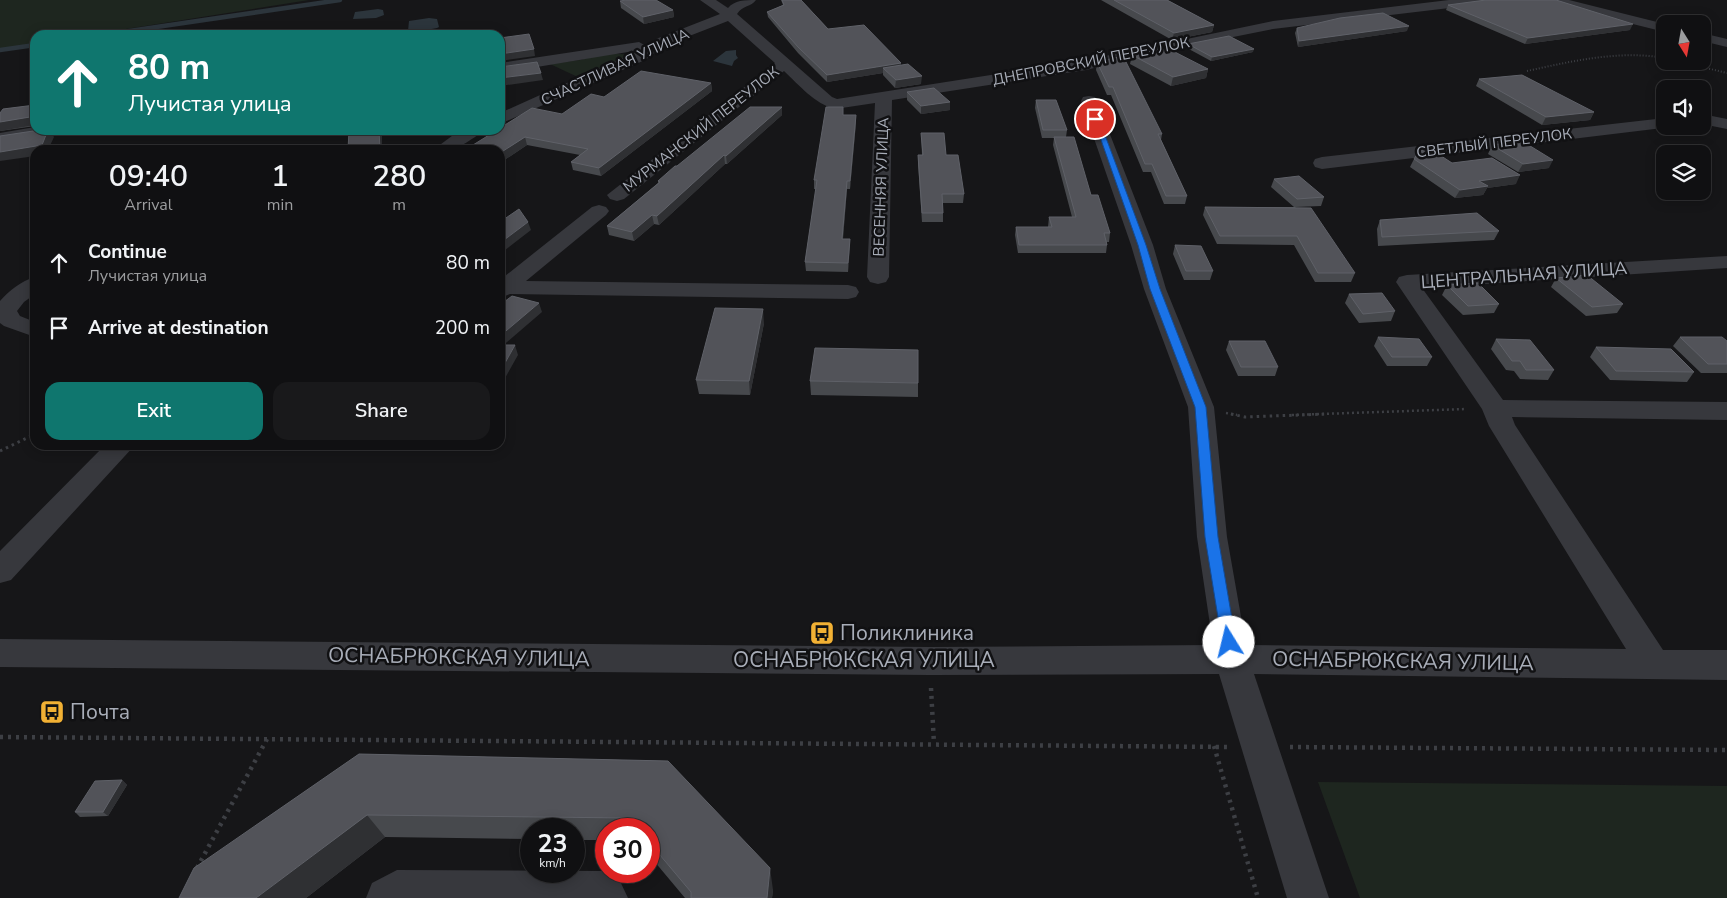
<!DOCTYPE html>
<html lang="en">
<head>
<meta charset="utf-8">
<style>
  :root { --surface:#101012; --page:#19191b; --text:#f1f3f6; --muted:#9c9d9f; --line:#303032; --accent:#0f766e }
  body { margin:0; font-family:"Nunito Sans",sans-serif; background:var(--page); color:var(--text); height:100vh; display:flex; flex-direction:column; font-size:19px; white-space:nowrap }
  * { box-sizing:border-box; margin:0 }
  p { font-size:16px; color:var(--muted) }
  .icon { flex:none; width:28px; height:28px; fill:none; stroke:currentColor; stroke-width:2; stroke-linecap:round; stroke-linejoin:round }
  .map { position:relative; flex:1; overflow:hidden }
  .sheet { position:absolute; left:30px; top:145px; width:475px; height:305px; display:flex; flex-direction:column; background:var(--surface); border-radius:15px; box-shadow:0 2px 12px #0003,0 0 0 1px var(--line) }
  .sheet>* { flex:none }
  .guide { position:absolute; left:30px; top:30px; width:475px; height:105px; border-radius:15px; box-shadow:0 2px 12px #0003,0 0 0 1px var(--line); background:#0f766e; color:#fff; overflow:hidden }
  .needle { width:32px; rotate:169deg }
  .controls { position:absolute; left:1656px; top:15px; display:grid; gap:10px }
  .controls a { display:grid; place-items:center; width:55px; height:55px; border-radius:10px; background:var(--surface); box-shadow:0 2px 12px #0003,0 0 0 1px var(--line); font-size:25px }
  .speed { position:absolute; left:520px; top:818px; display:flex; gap:10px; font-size:25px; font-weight:700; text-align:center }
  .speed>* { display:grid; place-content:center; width:65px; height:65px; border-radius:50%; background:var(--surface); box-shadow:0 2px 12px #0003,0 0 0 1px var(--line); line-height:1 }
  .speed small { font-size:12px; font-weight:400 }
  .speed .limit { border:8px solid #d22; background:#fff; color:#111 }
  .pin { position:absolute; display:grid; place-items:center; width:42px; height:42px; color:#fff; margin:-21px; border:2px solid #fff; border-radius:50%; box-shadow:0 1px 5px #0007 }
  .me { position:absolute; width:55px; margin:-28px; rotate:351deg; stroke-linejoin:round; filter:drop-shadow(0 0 4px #0008) }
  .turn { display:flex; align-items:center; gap:18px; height:105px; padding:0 15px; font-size:22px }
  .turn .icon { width:65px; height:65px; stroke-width:2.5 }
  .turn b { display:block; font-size:35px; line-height:42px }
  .eta { display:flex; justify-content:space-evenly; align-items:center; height:85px; text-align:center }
  .eta b { font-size:30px; font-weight:600; line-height:35px }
  .cta { display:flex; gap:10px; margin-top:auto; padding:10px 15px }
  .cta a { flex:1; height:58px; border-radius:15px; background:var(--accent); color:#fff; font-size:20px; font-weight:600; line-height:58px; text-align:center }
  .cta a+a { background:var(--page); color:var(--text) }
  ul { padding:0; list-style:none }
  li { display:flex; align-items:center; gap:15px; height:65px; padding:0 15px }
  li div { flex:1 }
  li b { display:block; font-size:19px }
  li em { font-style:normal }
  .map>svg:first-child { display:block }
</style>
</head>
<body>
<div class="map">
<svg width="1727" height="898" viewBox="0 0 1727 898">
  <rect width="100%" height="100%" fill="#161618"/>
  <path fill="#1e261f" d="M0,0H309L88,35H35V44L0,49Z
    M607,53L632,55L582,79L550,64L580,60Z
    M1318,782L1727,786V898H1360Z"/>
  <path fill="#2c353c" d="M378,9L383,10L384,15L376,18L353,19L355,12Z
    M429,18L437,19L439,27L437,28L416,32L408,31L409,21Z
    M736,50V55L738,58L734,61L732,66L713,61L726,51Z"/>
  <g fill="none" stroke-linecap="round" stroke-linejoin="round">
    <path stroke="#2c353c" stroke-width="4.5" d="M102,35L340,0
      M0,50L35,45"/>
    <path stroke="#3d3f44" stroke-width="2" stroke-dasharray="1 2" stroke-linecap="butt" d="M1677,61L1727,73
      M1527,71C1573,61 1618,50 1665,58"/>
    <path stroke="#3d3f44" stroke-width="2.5" stroke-dasharray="2 3" stroke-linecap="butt" d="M1226,413L1237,415
      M1292,415L1466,409"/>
    <path stroke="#3d3f44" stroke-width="3" stroke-dasharray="2.5 4" stroke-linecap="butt" d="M1231,414L1245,417L1327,414
      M0,451L35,434"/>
    <path stroke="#3d3f44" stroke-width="4.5" stroke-dasharray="3 5" stroke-linecap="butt" d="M931,688L934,744
      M0,737L1229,747
      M1214,746L1258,898
      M1290,747L1727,750
      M197,868L267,739"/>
    <path fill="#37383d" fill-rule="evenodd" d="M700,0H716L728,8C735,0 744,0 756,0C751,7 743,5 737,14L832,97L837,99L1086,60L1273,21L1449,0H1490L1483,4L1273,29L1163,51L1086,70L892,100L889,277L886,282L878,284L870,282L867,277L875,103L835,109C815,104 799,85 784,71L624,199L617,201L610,199L607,195L775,63L728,21L666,45L645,60L500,124V113L640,50L500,73V63L639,42L646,46L656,39L720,14Z
      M1546,0H1569L1665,24V32L1548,3Z
      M1702,33L1727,39V47L1702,41Z
      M1089,96L1095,97L1097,101L1153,245L1166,289L1214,407L1227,537L1246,645L1626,649L1489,426L1482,409L1396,282L1399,277L1407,275L1727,256V268L1422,288L1503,400L1727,402V420L1512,417L1515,425L1663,650H1727V680L1254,674L1329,898H1287L1219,674L930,675L0,667V639L930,647L1213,645L1197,537L1188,407L1144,289L1131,245L1081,101L1083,97Z
      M1702,114L1727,119V129L1702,124Z
      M1665,118V126L1671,127L1322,169L1315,167L1313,163L1315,159L1322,157Z
      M35,127V130H62L59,134L53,135L0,143V133Z
      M460,130H484C482,133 457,149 453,150C448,152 439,150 433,150Z
      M599,205L606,207L609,211L606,215L526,281L848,285L856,287L859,292L856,297L848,299L510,294L500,298V280L592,207Z
      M35,277V294L24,302L17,311L20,316L35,322V337L4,326L0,323V301C9,291 21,281 35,277Z
      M105,445H135L11,580L0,583V551Z
      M397,870L603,871L618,877L628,898H366L372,883Z"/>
  </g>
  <path fill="#47494d" d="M781,0H801L828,29L901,63V65L921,84L895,88L883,75V73L827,82L798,53L768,17L767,12L783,5Z
    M1101,0H1167L1214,25L1212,32L1172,40Z
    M620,1L673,10L674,17L644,24L621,8Z
    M1448,5L1630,30L1525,44L1446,10Z
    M1297,28L1407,31L1298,47L1295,33Z
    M1188,44L1253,52L1211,61L1187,48Z
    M1132,55L1208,69L1206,78L1171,86L1130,64Z
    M1097,62L1162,134L1161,140L1187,196L1185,204H1164L1151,172H1143L1111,95H1107L1096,70Z
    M1479,79L1594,112L1590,120L1542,125L1476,86Z
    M711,83L712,91L601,176L573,170L571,162L580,155L527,145L500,163V150L562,114L604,97Z
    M907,92L950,102V110L921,114L907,100Z
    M1036,100L1067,130L1066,137L1091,195L1110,233L1109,242H1106L1107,245L1106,253H1018L1015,235L1016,227H1048L1049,217H1072L1053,145L1054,138H1042L1035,108Z
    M35,105V126L0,131V113Z
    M782,107V115L727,164H725L659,225L654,224L634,241L609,235L607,226L658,183V181L677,166Z
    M843,115H856V123L850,189H847L843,239H850L848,272L806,271L805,262L816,189H814V180Z
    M921,133L946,155L964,194L963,203H942L943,213V222H922L918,164V155H922Z
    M1492,145L1549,168L1518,172L1488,154Z
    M1414,159L1452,163L1516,184L1487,188L1483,195L1455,198L1410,167Z
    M1274,179L1324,197L1321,206L1295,207L1355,273L1351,282H1315L1294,245L1217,244L1203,215L1205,207H1294L1271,187Z
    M1380,220L1499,231L1494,240L1378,246L1377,229Z
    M1175,245L1213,271L1210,280H1184L1173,254Z
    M1556,278L1623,304L1617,313L1586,316L1551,287Z
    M1447,285L1499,304L1494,313L1463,315L1442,295Z
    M1349,294L1395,311L1391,321L1359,323L1345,303Z
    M764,323L750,395L699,394L696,380Z
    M1378,337L1432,357L1427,366H1387L1374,346Z
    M1680,337L1727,341V373H1701L1673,346Z
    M1496,339L1554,370L1548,380L1520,379L1514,371L1506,370L1491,349Z
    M1229,341L1278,367L1275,376H1238L1226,350Z
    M1596,347L1694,372L1687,382L1610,380L1590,357Z
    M810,381L918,383V397L811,395Z
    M359,754L668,761L773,890L772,898H685L649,855V829H606V840H574V829H531V839L385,837L306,898Z
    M122,780L127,785L108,816L80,817L75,812Z"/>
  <path fill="#2f3033" d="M673,10L674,17L644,24L643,17Z
    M1633,24L1630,30L1525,44L1528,38Z
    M1214,25L1212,32L1172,40L1174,33Z
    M1409,26L1407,31L1298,47L1299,41Z
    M534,49L535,56L500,61V54Z
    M1254,49L1253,52L1211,61L1212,57Z
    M901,63V70L883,68V73L827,82V75Z
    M1208,69L1206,78L1171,86L1173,77Z
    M541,73L543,80L500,86V78Z
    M922,76L921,84L895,88L896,80Z
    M711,83L712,91L601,176L599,168Z
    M950,102V110L921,114V106Z
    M782,107V115L727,164L726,156Z
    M1594,112L1590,120L1542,125L1546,117Z
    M856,115V123L850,189V181Z
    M30,117L35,125L0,131V122Z
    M48,130H50L54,137L48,150H35V156L0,161V152Z
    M379,130H382V150H380Z
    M525,137L527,145L500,163V153Z
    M724,155L725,164L659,225L657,216Z
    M1553,160L1549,168L1518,172L1523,164Z
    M1520,175L1516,184L1487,188L1483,195L1455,198L1460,190L1479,181Z
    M847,181V189L842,248V239Z
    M652,215L654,224L634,241L632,232Z
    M528,222L531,230L500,254V243Z
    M850,239V248L848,272V263Z
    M539,303L542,312L500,348V336Z
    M763,309L764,323L750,395L749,381Z
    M515,345L518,355L500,387V372Z
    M122,780L127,785L108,816L103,812Z
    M367,815L385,837L306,898H256Z
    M770,868L773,890L772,898H767Z"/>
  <path fill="#525359" stroke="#5f6168" d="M626,0H656L673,10L643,17L620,1Z
    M782,0H801L828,29L864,25L901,63L827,75L798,47L767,12L784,5Z
    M1114,0H1167L1214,25L1174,33Z
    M1486,0H1556L1633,24L1528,38L1448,5Z
    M1383,13L1409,26L1299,41L1297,28L1340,18Z
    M529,34L534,49L500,54V38Z
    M1229,36L1254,49L1212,57L1188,44Z
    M1167,48L1208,69L1173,77L1132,55Z
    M1123,56L1162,134H1158L1187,196H1166L1152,164H1145L1113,87H1109L1097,62Z
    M537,62L541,73L500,78V67Z
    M908,64L922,76L896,80L883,68Z
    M641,71L711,83L599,168L571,162L588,149L525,137L500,153V150H465L497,130H500V128L532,108L562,114L591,94L604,97Z
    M1522,75L1594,112L1546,117L1479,79Z
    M934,88L950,102L921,106L907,92Z
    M1036,100H1056L1067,130H1043Z
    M35,105V120H32L30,117L0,122V113L3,109Z
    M750,107H782L726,156L724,155L657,216L652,215L632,232L607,226L660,182L658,181L675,166H677Z
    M826,107H843V115H856L850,181H847L842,239H850L848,263L805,262L817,180H814Z
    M40,130H48L42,145L0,152V136Z
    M349,130H379L380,150H348Z
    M921,133H944L946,155H958L964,194H942L943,213H922L918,155H923Z
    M1054,137H1074L1091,195H1098L1110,233H1104L1107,245H1019L1016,227H1052L1049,217H1076Z
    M1522,141L1553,160L1523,164L1492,145Z
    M1432,150L1452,163L1492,158L1520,175L1479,181L1488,186L1460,190L1414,159L1419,151Z
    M1299,176L1324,197L1297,199L1274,179Z
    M1205,207L1311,208L1355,273H1318L1297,236H1220Z
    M519,209L528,222L500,243V222Z
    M1477,213L1499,231L1382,237L1380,220Z
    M1175,245L1201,246L1213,271H1186Z
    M1587,275L1623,304L1592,307L1556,278Z
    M1478,283L1499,304L1468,306L1447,285Z
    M1382,293L1395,311L1363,314L1349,294Z
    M512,296L539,303L500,336V305Z
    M715,308L763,309L749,381L696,380Z
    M1378,337L1419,339L1432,357H1392Z
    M1680,337H1722L1727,341V364H1708Z
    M1496,339L1530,340L1554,370H1526L1520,361H1512Z
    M1229,341H1265L1278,367H1241Z
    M500,345H515L500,372Z
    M1596,347L1671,349L1694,372L1616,371Z
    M815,348L918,350V383L810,381Z
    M359,754L668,761L770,868L767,898H691V892L649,842V829H637L628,818L367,815L256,898H179L194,868Z
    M122,780L103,812H75L95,781Z"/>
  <path fill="#1a73e8" stroke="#114b97" d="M1093,117L1099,119L1146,245L1160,289L1206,407L1218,537L1236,642L1234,646L1229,648L1224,646L1222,642L1205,537L1195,407L1150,289L1138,245Z"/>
  <defs>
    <symbol id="bus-square" viewBox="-11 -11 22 22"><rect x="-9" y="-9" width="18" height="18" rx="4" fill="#f2b134" stroke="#111113"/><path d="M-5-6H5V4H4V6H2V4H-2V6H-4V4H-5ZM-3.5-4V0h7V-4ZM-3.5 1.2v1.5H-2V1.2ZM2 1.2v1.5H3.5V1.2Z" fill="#111"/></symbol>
  </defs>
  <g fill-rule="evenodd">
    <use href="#bus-square" x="808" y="619" width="28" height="28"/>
    <use href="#bus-square" x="38" y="698" width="28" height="28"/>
  </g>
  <g text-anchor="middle" stroke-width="5" stroke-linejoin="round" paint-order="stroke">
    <g font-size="15" fill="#a8adb8" stroke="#111113">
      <text transform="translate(1091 61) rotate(-11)" y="5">ДНЕПРОВСКИЙ ПЕРЕУЛОК</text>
      <text transform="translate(615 67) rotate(-25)" y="5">СЧАСТЛИВАЯ УЛИЦА</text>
      <text transform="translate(701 129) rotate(-38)" y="5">МУРМАНСКИЙ ПЕРЕУЛОК</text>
      <text transform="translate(1494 143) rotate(-7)" y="5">СВЕТЛЫЙ ПЕРЕУЛОК</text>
      <text transform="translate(881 187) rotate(-88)" y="5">ВЕСЕННЯЯ УЛИЦА</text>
    </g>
    <g font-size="18" fill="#a8adb8" stroke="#111113">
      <text transform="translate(1524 275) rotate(-4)" y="6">ЦЕНТРАЛЬНАЯ УЛИЦА</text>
    </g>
    <g font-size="21" fill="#a8adb8" stroke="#111113" text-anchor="start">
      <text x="840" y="640">Поликлиника</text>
      <text x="70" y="719">Почта</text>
    </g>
    <g font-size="21" fill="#a8adb8" stroke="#111113">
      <text transform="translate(459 657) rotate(1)" y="7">ОСНАБРЮКСКАЯ УЛИЦА</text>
      <text x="864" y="667">ОСНАБРЮКСКАЯ УЛИЦА</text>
      <text transform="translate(1403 661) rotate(1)" y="7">ОСНАБРЮКСКАЯ УЛИЦА</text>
    </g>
  </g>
</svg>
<div class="controls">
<a><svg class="needle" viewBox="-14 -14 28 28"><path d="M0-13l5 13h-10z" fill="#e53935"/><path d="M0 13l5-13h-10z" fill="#9c9d9f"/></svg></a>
<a><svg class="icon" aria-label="sound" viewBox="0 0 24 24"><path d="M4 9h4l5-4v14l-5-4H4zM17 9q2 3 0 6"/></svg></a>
<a><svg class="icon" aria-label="layers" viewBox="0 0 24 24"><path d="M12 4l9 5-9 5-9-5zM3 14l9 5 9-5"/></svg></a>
</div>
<div class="speed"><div>23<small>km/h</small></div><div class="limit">30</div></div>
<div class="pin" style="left:1095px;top:119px;background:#d93025"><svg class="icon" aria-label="arrive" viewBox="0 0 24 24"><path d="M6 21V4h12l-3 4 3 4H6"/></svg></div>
<svg class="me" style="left:1229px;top:642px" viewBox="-20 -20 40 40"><circle r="19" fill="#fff"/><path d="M0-13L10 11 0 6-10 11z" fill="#1a73e8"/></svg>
<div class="guide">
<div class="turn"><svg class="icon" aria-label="ahead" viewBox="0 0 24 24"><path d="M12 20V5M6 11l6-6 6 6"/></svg><div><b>80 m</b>Лучистая улица</div></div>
</div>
<section class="sheet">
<div class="eta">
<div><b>09:40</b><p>Arrival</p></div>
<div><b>1</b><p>min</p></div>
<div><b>280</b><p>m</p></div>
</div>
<ul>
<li><svg class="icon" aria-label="ahead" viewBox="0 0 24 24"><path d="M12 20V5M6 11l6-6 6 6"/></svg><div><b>Continue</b><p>Лучистая улица</p></div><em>80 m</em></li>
<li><svg class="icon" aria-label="arrive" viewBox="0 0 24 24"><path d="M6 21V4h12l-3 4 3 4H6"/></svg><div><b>Arrive at destination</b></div><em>200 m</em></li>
</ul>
<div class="cta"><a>Exit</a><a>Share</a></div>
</section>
</div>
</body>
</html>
